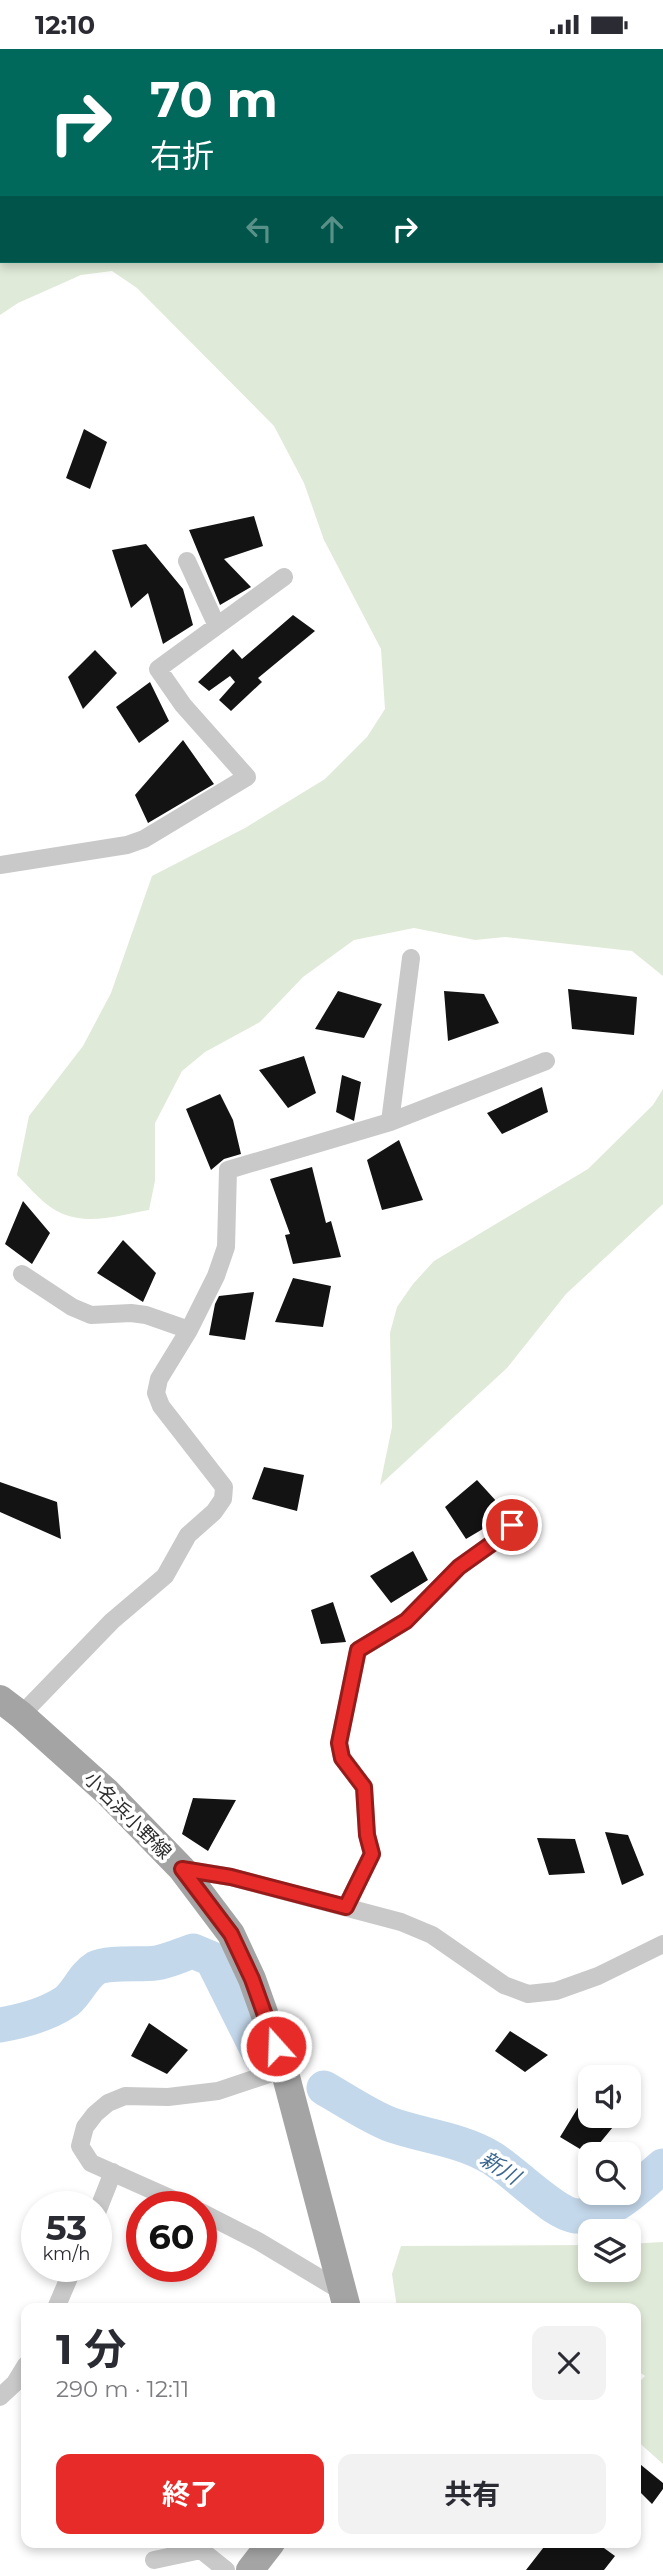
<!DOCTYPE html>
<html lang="ja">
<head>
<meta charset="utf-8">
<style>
  :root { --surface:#fff; --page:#f2f2f3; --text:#2b2b33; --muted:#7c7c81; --accent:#e72b29 }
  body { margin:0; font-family:Montserrat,"Noto Sans JP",sans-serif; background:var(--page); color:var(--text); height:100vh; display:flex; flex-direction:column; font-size:26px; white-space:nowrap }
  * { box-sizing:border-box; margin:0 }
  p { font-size:23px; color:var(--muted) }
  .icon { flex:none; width:38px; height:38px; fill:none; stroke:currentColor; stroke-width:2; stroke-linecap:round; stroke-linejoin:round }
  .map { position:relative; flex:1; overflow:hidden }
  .side { position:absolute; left:21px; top:2254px; width:620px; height:245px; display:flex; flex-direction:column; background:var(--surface); border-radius:14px; box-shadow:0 4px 10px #0003 }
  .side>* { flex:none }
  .hud { position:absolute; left:0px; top:0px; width:663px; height:214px; box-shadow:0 4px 10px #0003; background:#00695c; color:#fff; overflow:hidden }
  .controls { position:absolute; left:578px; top:2016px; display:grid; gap:14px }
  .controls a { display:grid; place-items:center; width:63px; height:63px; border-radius:14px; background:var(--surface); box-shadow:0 4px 10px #0003; font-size:35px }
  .speed { position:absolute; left:21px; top:2142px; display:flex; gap:14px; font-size:35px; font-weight:700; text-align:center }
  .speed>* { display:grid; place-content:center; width:91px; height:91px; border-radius:50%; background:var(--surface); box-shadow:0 4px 10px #0003; line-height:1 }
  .speed small { font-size:18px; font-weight:400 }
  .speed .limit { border:10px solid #d22; background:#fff; color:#111 }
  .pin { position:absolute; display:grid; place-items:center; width:60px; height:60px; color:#fff; margin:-30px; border:4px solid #fff; border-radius:50%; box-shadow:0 2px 7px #0007 }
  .me { position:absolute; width:77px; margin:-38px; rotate:340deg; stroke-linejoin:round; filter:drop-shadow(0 0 5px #0008) }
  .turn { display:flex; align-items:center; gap:24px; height:147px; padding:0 35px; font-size:32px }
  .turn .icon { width:91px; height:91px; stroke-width:2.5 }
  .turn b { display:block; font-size:49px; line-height:60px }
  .lanes { display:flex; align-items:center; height:66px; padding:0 35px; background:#0003; justify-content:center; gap:35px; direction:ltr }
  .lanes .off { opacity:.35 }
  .round { display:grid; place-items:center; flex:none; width:74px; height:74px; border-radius:14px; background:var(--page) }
  .headline { display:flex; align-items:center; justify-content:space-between; height:119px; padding:0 35px }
  h1 { font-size:42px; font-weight:700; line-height:52px }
  .primary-button { display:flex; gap:14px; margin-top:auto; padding:14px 35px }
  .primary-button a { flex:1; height:80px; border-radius:14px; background:var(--accent); color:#fff; font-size:28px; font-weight:700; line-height:80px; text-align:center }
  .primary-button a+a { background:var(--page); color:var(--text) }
  .status { display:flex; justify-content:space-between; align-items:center; height:49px; padding:0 35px; background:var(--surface); direction:ltr }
  .status svg { height:19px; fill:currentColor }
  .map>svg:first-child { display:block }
</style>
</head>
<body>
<div class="status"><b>12:10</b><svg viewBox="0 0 49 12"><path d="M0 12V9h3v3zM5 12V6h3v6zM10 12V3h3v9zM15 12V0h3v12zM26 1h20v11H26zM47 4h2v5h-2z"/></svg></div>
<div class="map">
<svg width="663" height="2521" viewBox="0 0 663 2521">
  <rect width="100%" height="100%" fill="#fff"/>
  <path fill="#e0ead8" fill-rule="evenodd" d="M0,0H663V927L632,902L505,888L475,891L414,879L354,891L303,928L260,973L205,1003L182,1022L155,1074V1132L149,1161C121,1166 90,1176 63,1165C45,1158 30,1139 17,1126L29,1067L83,997L111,944L152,827L245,779L325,730L367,688L385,660L381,600L324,491L304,434L274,377L137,239L112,222L81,226L18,254L0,266ZM2,2H662V212H2Z
    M663,1040V1155L566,1245L507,1319L380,1436L392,1378L390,1284L397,1258L413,1235L434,1212L588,1120L653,1056Z
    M663,2193V2415L635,2390V2337L645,2327L635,2320V2259H546L540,2256L531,2259H397L392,2225L401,2197L590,2196V2221H628V2195Z"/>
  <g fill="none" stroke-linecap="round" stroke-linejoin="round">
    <path stroke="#c4d8eb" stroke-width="35" d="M0,1976C23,1972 47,1966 67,1952C78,1943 83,1927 96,1919C108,1913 141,1916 156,1914C169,1912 181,1906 193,1902L212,1910L261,2008
      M324,2039C345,2051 367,2066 389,2075C422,2087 460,2090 490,2108C512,2120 555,2167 578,2167C612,2167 639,2137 663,2117"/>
  </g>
  <path fill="#131313" d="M84,380L107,393L90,440L66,429Z
    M254,467L263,497L224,510L251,538L220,556L189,481Z
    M146,495L183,540L193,576L163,595L148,544L131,559L112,501Z
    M293,566L315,582L258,629L262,633L231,662L219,651L235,633L230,627L209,642L198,633L233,600L242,610Z
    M95,601L117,624L83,660L68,628Z
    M150,633L169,672L139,694L116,658Z
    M183,691L214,735L148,774L135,746Z
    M568,940L637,948L634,986L572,980Z
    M338,942L382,955L364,989L315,980Z
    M444,942L484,945L499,974L448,992Z
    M304,1007L316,1044L288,1059L259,1021Z
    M342,1026L361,1033L354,1072L336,1063Z
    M542,1038L548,1063L502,1085L487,1064Z
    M220,1045L233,1071L241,1105L224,1110L211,1121L186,1060Z
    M399,1091L423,1151L382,1161L367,1111Z
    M312,1118L326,1174L331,1172L341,1208L293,1215L285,1186L290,1185L270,1130Z
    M23,1152L50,1184L32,1215L5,1195Z
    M123,1191L156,1224L143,1253L97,1224Z
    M293,1229L331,1237L323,1278L275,1273Z
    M254,1243L245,1291L209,1286L215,1255L219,1247Z
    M264,1418L304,1426L297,1462L252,1450Z
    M477,1431L508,1465L466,1490L445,1458Z
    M0,1433L57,1453L61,1490L0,1463Z
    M413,1502L428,1531L391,1554L370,1527Z
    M333,1553L346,1593L321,1595L311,1561Z
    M193,1749L236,1751L208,1802L182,1785Z
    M605,1783L628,1786L644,1826L622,1836Z
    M537,1789L575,1790L585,1824L549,1826Z
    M149,1974L188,2001L167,2025L131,2007Z
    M510,1982L548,2006L525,2023L495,2002Z
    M590,2039V2067H622L590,2106L560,2088Z
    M635,2411L663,2434V2440L652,2455L635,2438Z
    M547,2494H597L615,2507L604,2521H526Z"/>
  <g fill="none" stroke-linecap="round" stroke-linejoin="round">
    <path stroke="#c9c9c9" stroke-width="18" d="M187,512L217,577
      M0,816L127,796L144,790L247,728L183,656L158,620L284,528
      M390,1073L411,909
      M22,1225L72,1258L91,1266L131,1264L146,1266L189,1281
      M21,1666L112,1572L165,1527L188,1486L214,1463L223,1450L224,1438L161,1357L156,1344L159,1330L189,1281L216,1227L226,1198L228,1121L390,1073L546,1012
      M182,1820L231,1828L401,1873L432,1886L504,1936L528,1945L556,1942L598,1927L663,1895
      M346,1858L372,1805L367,1786L364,1738L342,1709L339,1694L358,1601L406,1572L459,1518L494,1493L511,1476
      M190,2158L91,2114L80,2097L85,2078L95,2065L108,2054L125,2047L168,2048L218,2042L284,2020
      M201,2163L258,2192L343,2243
      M96,2166L113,2123
      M56,2259L74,2217
      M0,2348L15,2334L26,2316
      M154,2511L201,2501L226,2521"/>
    <path stroke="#a4a4a4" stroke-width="28" d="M0,1650L21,1666L107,1743L182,1820L231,1885L252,1930L284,2020L347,2259
      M250,2521L271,2494"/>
  </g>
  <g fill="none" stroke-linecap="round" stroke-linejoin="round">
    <defs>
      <path id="route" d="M276,1997L252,1930L231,1885L182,1820L231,1828L346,1858L372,1805L367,1786L364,1738L342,1709L339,1694L358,1601L406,1572L459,1518L494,1493L512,1476"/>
    </defs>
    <use href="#route" stroke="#961c1b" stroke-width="18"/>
    <use href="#route" stroke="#e72b29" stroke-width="12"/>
  </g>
  <g text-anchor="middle" stroke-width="7" stroke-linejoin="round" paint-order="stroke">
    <g font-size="19" fill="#2c2c2c" stroke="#fff">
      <text transform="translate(128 1766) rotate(45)" y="7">小名浜小野線</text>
    </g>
    <g font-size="21" font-style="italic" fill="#39668e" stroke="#fff">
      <text transform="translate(500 2119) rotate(32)" y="7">新川</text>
    </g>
  </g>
</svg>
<div class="controls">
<a><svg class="icon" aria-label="sound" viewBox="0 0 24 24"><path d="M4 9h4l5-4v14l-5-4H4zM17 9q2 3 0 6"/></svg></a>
<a><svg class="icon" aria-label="search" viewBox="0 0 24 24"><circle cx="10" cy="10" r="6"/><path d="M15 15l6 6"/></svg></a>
<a><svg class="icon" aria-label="layers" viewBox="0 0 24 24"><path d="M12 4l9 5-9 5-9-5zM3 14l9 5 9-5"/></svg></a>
</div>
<div class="speed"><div>53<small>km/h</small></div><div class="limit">60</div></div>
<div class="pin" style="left:512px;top:1476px;background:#d93025"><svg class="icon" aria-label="arrive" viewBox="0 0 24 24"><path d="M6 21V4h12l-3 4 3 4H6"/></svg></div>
<svg class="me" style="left:276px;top:1997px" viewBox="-20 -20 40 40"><circle r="17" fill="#e72b29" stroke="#fff" stroke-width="3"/><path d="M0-11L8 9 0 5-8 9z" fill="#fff"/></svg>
<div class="hud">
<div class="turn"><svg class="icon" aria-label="right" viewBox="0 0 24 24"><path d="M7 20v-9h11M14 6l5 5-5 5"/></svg><div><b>70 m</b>右折</div></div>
<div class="lanes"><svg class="icon off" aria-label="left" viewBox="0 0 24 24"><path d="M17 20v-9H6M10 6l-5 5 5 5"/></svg><svg class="icon off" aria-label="ahead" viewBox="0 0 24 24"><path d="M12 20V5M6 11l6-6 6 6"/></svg><svg class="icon" aria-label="right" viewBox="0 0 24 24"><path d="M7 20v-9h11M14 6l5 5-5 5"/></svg></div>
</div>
<section class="side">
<div class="headline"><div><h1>1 分</h1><p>290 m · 12:11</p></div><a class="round"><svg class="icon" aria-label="close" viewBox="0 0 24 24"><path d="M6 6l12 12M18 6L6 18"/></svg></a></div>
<div class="primary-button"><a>終了</a><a>共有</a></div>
</section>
</div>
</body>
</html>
